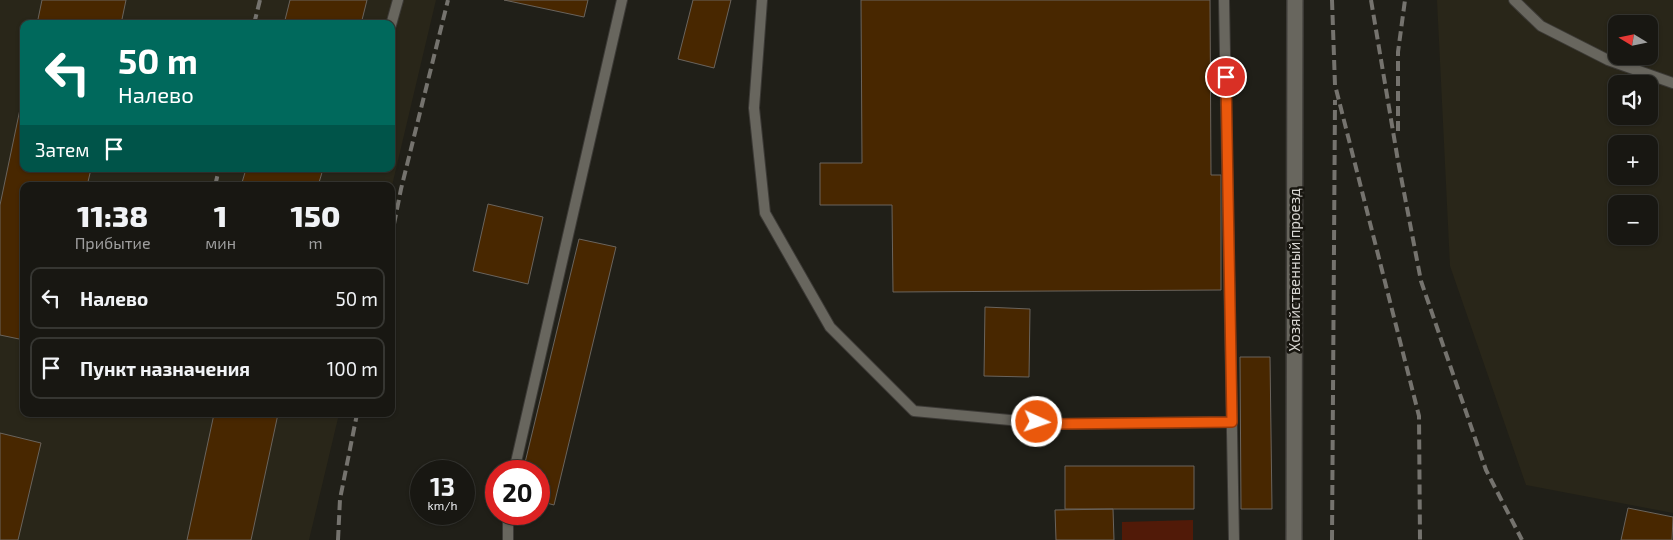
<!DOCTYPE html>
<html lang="ru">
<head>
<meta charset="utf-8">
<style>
  :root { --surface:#181712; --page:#21201b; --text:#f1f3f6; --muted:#9f9f9f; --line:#363632 }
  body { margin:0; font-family:"Exo 2",sans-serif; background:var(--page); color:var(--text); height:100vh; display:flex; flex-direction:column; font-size:19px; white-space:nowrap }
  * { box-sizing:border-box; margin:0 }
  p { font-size:16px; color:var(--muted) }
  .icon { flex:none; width:28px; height:28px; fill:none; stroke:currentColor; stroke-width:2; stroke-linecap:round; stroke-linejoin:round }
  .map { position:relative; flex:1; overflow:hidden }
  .side { position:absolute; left:20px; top:182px; width:375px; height:235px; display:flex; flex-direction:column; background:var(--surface); border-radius:10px; box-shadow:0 1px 4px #0004,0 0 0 1px var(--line) }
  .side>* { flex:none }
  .banner { position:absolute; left:20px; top:20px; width:375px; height:152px; border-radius:10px; box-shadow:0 1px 4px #0004,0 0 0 1px var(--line); background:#00695c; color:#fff; overflow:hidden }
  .needle { width:32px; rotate:280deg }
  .fabs { position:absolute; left:1608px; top:15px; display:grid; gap:10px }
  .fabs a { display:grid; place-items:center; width:50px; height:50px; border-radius:10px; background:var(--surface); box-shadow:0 1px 4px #0004,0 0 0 1px var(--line); font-size:25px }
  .speed { position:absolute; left:410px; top:460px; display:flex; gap:10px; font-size:25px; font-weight:700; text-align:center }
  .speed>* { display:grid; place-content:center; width:65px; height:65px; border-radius:50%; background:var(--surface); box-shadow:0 1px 4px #0004,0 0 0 1px var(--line); line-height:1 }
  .speed small { font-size:12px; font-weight:400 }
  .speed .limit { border:8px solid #d22; background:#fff; color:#111 }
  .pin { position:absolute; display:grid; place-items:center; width:42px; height:42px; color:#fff; margin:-21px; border:2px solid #fff; border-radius:50%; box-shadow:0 1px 5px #0007 }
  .me { position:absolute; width:55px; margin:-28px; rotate:93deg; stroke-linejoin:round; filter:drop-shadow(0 0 4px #0008) }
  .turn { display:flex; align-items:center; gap:18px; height:105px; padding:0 15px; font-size:22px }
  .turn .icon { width:65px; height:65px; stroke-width:2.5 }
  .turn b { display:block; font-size:35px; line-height:42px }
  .then { display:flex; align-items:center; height:48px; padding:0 15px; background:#0003; gap:10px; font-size:19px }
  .eta { display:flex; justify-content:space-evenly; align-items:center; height:85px; text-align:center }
  .eta b { font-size:30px; font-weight:800; line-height:35px }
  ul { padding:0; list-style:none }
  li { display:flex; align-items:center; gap:15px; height:62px; margin:0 10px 8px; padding:0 5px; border:2px solid var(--line); border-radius:10px }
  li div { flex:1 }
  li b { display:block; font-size:19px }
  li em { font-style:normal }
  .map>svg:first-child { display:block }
</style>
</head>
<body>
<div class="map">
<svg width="1673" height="540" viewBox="0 0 1673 540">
  <rect width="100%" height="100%" fill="#201f18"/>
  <path fill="#292619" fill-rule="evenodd" d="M0,0H436L391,190V186H24V414H339L309,540H0ZM24,24H391V169H24Z
    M1437,0H1673V513L1526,485L1450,266ZM1616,24H1649V56H1616ZM1616,84H1649V116H1616ZM1616,144H1649V176H1616ZM1616,204H1649V236H1616Z"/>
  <path fill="#511a08" d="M1193,520V540H1122V522Z"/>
  <path fill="#482700" stroke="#6a645d" d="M42,0H126L121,24H37Z
    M290,0H367L361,24H284Z
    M504,0H588L584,17Z
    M693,0H731L714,68L678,59Z
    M861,0H1210L1211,175H1221V290L893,292L892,205H820V163H862Z
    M24,90V169H91L87,186H24V340L0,335V205Z
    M246,169H323L318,186H241Z
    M488,204L543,217L528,284L473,271Z
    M579,239L616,247L554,505L539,501V471H523Z
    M985,307L1030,309L1029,377L984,376Z
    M1240,357H1270L1272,509H1241Z
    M214,414H278L251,540H187Z
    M0,433L41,443L18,540H0Z
    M1065,466H1194V509H1065Z
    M1628,508L1673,517L1672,540H1621Z
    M1113,509L1114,540H1056L1055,510Z"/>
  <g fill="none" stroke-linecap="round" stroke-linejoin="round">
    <defs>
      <path id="lane" d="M762,0L754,108L765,213L830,327L914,411L1054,424L1232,422
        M1224,0L1234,540
        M1514,0L1541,26L1608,60L1673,83
        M391,25L398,0
        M514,471L622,0
        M508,540V514"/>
      <path id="street" d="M1294,540L1295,0"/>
    </defs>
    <use href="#lane" stroke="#3c3a36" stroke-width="12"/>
    <use href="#street" stroke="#3c3a36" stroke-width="18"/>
    <use href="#lane" stroke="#68665e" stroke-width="10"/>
    <use href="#street" stroke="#68665e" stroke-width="15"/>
    <path stroke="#75736e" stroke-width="4" stroke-dasharray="10 5" stroke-linecap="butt" d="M1332,0L1335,85L1419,416L1420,540
      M1371,0L1398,161L1421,281L1486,470L1522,540
      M254,24L260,0
      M1398,131V52L1405,0
      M215,186L219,169
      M391,239L401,189L448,0
      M338,540L340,499L357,414
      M1332,540L1335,100"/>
  </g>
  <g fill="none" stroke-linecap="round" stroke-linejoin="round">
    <defs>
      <path id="route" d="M1037,422L1054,424L1232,422L1226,77"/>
    </defs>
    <use href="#route" stroke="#983908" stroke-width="12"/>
    <use href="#route" stroke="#ea580c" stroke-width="9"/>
  </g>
  <g text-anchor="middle" stroke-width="5" stroke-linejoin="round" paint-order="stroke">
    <g font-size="15" fill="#d9d7d3" stroke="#17150f">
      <text transform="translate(1295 270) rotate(-90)" y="5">Хозяйственный проезд</text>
    </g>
  </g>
</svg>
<div class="fabs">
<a><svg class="needle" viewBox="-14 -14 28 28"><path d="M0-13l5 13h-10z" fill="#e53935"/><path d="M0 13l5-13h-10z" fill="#9f9f9f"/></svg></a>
<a><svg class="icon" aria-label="sound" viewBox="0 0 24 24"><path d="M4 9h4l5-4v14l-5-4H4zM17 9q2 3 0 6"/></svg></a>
<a>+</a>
<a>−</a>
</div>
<div class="speed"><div>13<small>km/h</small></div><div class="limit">20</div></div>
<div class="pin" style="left:1226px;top:77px;background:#d93025"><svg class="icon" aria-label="arrive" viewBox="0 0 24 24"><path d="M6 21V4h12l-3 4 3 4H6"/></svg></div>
<svg class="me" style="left:1037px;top:422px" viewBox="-20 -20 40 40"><circle r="17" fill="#ea580c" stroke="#fff" stroke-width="3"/><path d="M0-11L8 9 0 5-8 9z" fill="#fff"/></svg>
<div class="banner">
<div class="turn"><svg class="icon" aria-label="left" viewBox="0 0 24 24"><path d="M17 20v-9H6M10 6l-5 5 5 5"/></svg><div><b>50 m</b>Налево</div></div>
<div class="then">Затем<svg class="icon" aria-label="arrive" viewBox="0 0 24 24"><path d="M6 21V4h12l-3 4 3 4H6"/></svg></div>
</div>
<section class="side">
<div class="eta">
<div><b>11:38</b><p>Прибытие</p></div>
<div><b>1</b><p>мин</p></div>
<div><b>150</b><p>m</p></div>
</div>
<ul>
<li><svg class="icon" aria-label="left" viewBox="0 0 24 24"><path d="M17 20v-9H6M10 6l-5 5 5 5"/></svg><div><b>Налево</b></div><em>50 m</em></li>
<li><svg class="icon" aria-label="arrive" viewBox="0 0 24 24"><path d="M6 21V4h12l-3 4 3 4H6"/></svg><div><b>Пункт назначения</b></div><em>100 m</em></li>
</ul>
</section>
</div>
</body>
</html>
